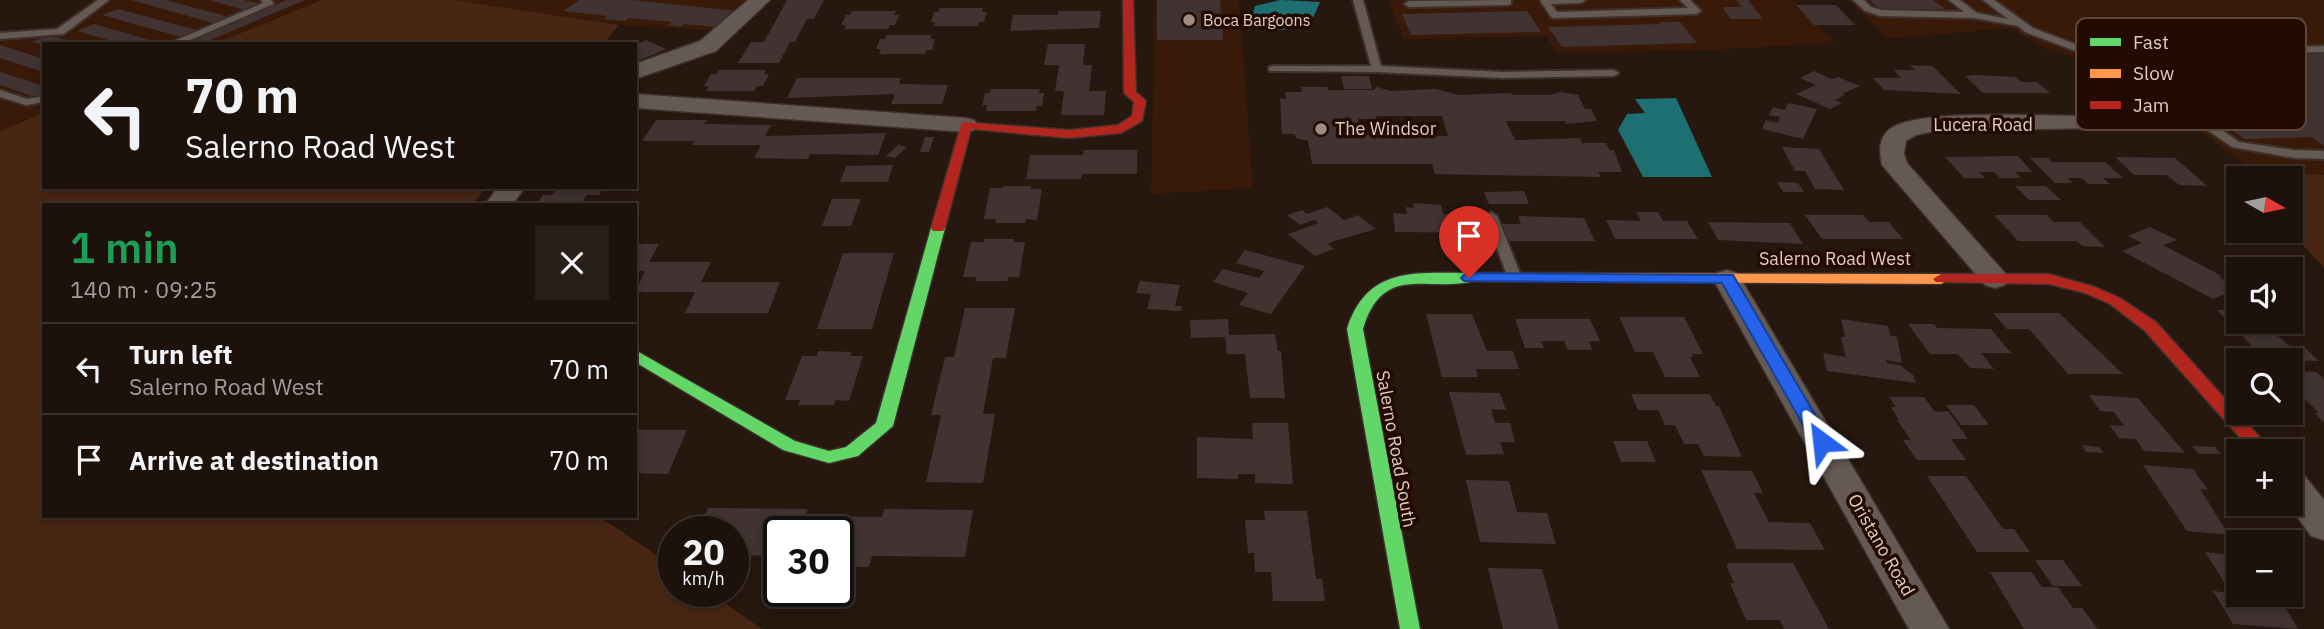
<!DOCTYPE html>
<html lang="en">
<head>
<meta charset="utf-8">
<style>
  :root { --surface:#1c110b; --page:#291f19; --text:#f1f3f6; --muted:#a09d9d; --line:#3a312c }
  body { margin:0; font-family:"IBM Plex Sans",sans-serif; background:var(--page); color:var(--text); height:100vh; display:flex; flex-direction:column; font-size:26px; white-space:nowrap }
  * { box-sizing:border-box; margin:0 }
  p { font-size:23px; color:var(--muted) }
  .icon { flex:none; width:38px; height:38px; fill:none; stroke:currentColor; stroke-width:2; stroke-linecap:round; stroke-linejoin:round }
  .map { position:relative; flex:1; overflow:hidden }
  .side { position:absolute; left:42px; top:203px; width:595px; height:315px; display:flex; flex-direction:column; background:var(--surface); border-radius:0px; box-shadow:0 4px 10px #0003,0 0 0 2px var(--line) }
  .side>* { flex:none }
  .banner { position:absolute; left:42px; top:42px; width:595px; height:147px; border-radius:0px; box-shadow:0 4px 10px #0003,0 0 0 2px var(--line); background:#1c110b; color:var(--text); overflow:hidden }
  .needle { width:46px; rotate:99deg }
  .buttons { position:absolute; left:2226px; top:166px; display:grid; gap:14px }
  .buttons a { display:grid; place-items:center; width:77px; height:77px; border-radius:0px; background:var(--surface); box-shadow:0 4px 10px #0003,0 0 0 2px var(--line); font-size:35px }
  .speed { position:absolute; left:658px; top:516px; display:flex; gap:14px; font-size:35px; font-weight:700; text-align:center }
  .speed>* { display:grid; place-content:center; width:91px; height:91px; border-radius:50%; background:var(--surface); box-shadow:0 4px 10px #0003,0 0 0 2px var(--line); line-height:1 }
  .speed small { font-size:18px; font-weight:400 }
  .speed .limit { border:4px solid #111; border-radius:10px; background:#fff; color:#111 }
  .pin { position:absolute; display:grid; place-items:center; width:60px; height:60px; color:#fff; margin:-72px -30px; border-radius:50% 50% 50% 0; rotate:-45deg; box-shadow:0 0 7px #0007 }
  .pin .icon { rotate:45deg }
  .me { position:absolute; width:77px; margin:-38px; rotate:330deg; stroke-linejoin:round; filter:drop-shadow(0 0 5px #0008) }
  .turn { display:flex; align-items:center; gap:24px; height:147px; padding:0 28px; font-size:32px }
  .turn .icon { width:91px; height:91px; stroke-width:2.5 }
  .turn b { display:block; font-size:49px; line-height:60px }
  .round { display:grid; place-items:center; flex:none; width:74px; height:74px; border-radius:0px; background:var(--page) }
  .headline { display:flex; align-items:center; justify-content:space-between; height:119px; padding:0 28px }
  h1 { font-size:42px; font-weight:600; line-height:52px; color:#1e9e55 }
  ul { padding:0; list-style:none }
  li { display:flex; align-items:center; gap:21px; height:91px; padding:0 28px; border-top:2px solid var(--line) }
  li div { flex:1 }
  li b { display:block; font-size:26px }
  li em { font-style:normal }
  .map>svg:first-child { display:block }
</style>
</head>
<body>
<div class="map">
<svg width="2324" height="629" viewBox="0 0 2324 629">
  <rect width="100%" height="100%" fill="#26170f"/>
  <path fill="#391a09" d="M93,0H322L214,44H44V113L0,131V31L55,28Z
    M454,0H750L715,31L619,25Z
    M1155,0H1239L1253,188L1151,194Z
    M1388,0H1793L1835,43L1711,50L1556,53L1546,36L1404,39Z
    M1848,0H2324V175L2253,170L2102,62L2049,51L2010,28L1888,39Z"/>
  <path fill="#482613" d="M322,0H454L619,25L604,44H214Z
    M44,113V187H486L472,205H44V516H599L674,567V592H709L762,629H0V131Z
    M2228,168L2324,175V267L2289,231L2291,178L2238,179Z"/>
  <path fill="#1e6f71" d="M1280,0H1282L1320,2L1313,18C1288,31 1282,35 1255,21L1253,13L1255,6Z
    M1676,98L1712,177H1643L1618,130L1627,114L1645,113L1635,99Z"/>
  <path fill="#403332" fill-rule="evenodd" d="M131,0H166L229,17L213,23Z
    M209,0H244L260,4L245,10Z
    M287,0H305L201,44H182Z
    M579,0H632L736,11L716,27L684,24L680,27L668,25L672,22L629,18L625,21L603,19L607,16L563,11Z
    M787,0H824L814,19H807L795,42H790L779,63H738L751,42H764Z
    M1157,0H1220L1223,40H1157Z
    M1736,0H1748L1763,19H1731L1722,7H1742Z
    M1870,0H1933L1945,9L1881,11Z
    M1796,5H1836L1855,25H1814Z
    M940,8H983L982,12H987L984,22H979L978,26H934L935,22H931L934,12H938Z
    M118,9L197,30L181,37L102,15Z
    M852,11H896L894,15H899L895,25H890L888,29H844L846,25H841L846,15H850Z
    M1058,11H1101L1099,28L1010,31L1013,15H1058Z
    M1527,11L1541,32L1411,35L1402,14Z
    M1659,22H1680L1697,43L1562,47L1548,27L1660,24Z
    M94,24L160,43V44H122L77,31Z
    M49,35L76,43V44L44,45L32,42Z
    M887,35H932L930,39H935L932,50H927L925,54H879L881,49H876L880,39H885Z
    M646,40L666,49L635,62V45Z
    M1048,44H1085L1083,65H1092L1089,91H1106L1104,115H1061L1064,91H1055L1059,65H1044Z
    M0,45L44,59V72L0,58Z
    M2324,54V146L2311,137L2245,139L2138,65L2144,58Z
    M1910,65L1932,66L1961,94L1884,90L1873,78H1901L1894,70H1915Z
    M719,70H766L764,74H769L763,86H757L754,91H706L709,86H704L711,74H716Z
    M1814,71L1832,79L1838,77L1860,86L1842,94L1845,95L1835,100L1842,103L1830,109L1796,94L1816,85L1800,78Z
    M0,72L44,86V93L35,97L0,85Z
    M1976,75L2016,77L2021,82H2037L2050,93H1983L1965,76Z
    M1341,76H1369L1372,89H1344Z
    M797,78H901L899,84L948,85L942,104H891L895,94L787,98Z
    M1301,87H1327L1328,90H1373L1377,87L1391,91L1436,89L1458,95L1511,93L1512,95H1550L1560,92L1578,95L1585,109H1591L1597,121L1566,124L1565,121H1506L1515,140L1580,138L1582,143H1606L1610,150H1614L1622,172H1598L1601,177L1435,174L1432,164H1312L1308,141L1296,138L1295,134H1282L1280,98L1286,99L1285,92H1302ZM1376,116H1442L1448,136L1362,135L1358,119H1377Z
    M991,89H1040L1039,93H1044L1042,106H1037L1036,111H986L987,105H982L985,93H990Z
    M1788,103L1817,109L1803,139L1762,129L1766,120L1778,123L1780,117L1769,115L1773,107L1785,110Z
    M656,120H707L704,124L771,125L765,136L886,133L878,155L810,154L808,159L754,158L761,145H692L694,141H642Z
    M925,137H934L929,152H920Z
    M898,145L907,147L895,158L886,156Z
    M1782,147L1819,149L1844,190L1815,189L1805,171H1795Z
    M1084,150H1137V174H1082L1081,179H1026L1030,155H1083Z
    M2018,156L2032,172H2015L2021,178H2000L1994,172H1979L1985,178H1964L1945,157Z
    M2115,157L2175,158L2207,186L2179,185L2167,175H2134Z
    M2030,158H2048L2052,162H2105L2123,178H2103L2110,184H2088L2082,178H2067L2073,183H2055Z
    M893,165L888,182H840L846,166Z
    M1777,182L1798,183L1804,192H1783Z
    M1003,186H1031V189H1042L1037,220L1026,219L1025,223H995L996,219H984L990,188H1003Z
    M2015,186H2046L2061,200H2029Z
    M558,187H604L599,195H587L580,205H536L543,195H552Z
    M1524,191L1529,204H1489L1484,192Z
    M832,199H861L851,226H822Z
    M1413,203L1441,205L1443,214L1478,215L1481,233L1395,232L1393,213L1407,214L1406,207L1414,208Z
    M1327,207L1344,220L1358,215L1376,229L1331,242L1328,244L1334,249L1315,256L1288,234L1318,223L1314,220L1300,225L1287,215L1302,210L1307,214Z
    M1636,212H1658L1663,221H1687L1698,239H1615L1606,220L1641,221Z
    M1805,215H1863L1869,222H1889L1903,239H1822Z
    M1994,215H2047L2053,222H2080L2105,247L2082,246L2077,241H2018Z
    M1518,216L1584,218L1595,241H1508L1501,224H1521Z
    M1708,222L1790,223L1803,244L1718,240Z
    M2150,227L2177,240L2163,245L2222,276L2219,277L2238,288L2213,299L2122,251L2142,243L2128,236Z
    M984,239H1014V242H1025L1019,277H1008L1007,281H975L976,277H963L971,242H984Z
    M635,244H659L649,262H711L701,282H780L768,313H685L695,292H635L645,271H635Z
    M1245,250L1305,266L1271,314L1239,305L1248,293L1213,282L1223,269L1259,278L1264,271L1236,263Z
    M843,253H894L872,329H817Z
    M1140,281L1180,285L1175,306H1182L1181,311L1147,309L1151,294L1136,293Z
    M965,308H1015L1006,358H993L983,414H995L983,483L926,482L941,415H931L945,357H954Z
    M2217,310H2238V322H2287L2302,336H2278L2290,346H2303L2319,361L2270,360L2255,349Z
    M1993,313H2059L2123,374H2068L2029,329H2007Z
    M1426,314H1472L1487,351H1513L1519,369H1476L1478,377H1442Z
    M1619,317H1684L1703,354H1692L1693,357H1690L1700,377H1665L1653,352H1635Z
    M1228,319L1229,335L1275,334L1278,351H1281L1285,398H1250L1245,354H1227L1225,337L1191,338L1190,320Z
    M1515,319H1590L1600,341H1589L1592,350H1568L1564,341H1541L1544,348H1525Z
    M1841,319L1888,326L1890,335L1897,337L1902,363L1886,360L1887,363L1900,365L1913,375L1916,383L1827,371L1823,353L1846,357L1841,337H1845Z
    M1908,324H1934L1937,328L1991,329L2011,353H1981L1994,369L1970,368L1958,354H1930Z
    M818,351L852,352L850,356H863L849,401L836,400L834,405H798L800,400H785L802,356H817Z
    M2291,371L2317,372L2324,379V423L2315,413H2319L2291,385Z
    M1449,392L1500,393L1506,410L1491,409L1495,423H1510L1515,442H1500L1504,454L1466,455Z
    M1631,394H1710L1716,406H1719L1742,457L1704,456L1698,444H1684L1675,425H1665L1658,410H1638Z
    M2089,395L2138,398L2185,453L2144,451L2136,439L2119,438L2109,425L2124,426L2114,412L2100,411Z
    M1889,397H1924L1935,412L1948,411L1968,439H1951L1966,460H1917L1903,440H1911L1897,420H1899L1891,407H1896Z
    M1946,405H1974L1989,425H1961Z
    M1252,423H1288L1293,484L1255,483V474H1238V479L1197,478V437L1253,439Z
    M635,430H687L668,474L635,473Z
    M1613,441H1647L1656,462H1621Z
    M2082,445L2099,447L2104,453L2086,452Z
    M2192,446L2215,447L2221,454H2199Z
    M2143,465L2193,469L2208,490L2200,489L2229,535L2187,531Z
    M1701,470L1752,471L1763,493H1754L1769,522L1810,523L1825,550L1737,549Z
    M1927,476H1966L2003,529H2014L2030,552H1977Z
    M1466,480L1509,481L1517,512L1547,513L1556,544L1480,542Z
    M708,508L808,509L805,516L882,517L884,509L973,510L965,557L872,556L869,567H838V532H779V556L733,555V532H698Z
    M1264,511H1307L1316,579H1322L1325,601H1273L1271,572H1255L1254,553H1248L1245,520H1265Z
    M2205,552L2238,556V595H2278L2298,629L2233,624L2213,591L2231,593Z
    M2035,560H2063L2082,586H2053Z
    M1728,563H1793L1829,629H1784L1780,620H1746L1730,583H1734L1726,565H1729Z
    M1488,568L1542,569L1559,629H1503Z
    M1990,572H2031L2042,587H2058L2073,608H2082L2098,629H2024Z"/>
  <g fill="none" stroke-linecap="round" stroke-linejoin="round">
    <defs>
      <path id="lane" d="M98,0H109L64,34L0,39V33L57,29Z
        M261,0H271L274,4L181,44H167L263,3Z
        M1353,0H1363L1381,66L1503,72L1614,70L1619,73L1614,76L1503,78L1377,72L1269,71V67L1273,66H1371Z
        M1511,0V4L1508,5L1409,7L1404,4L1409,1Z
        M1540,0H1586L1581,3L1551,4L1557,12L1688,8L1680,0H1690L1701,11L1696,14L1554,18L1551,17Z
        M1853,0H1864L1871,7L1881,10L1964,12L1949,0H1960L1977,13L2008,19L1983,0H1994L2033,28L2099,53L2324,46V52L2113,58L2121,61L2239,142L2294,150L2324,151V159L2294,158L2232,147L2113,65L2025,32L2018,26L1974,18L1880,16L1865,11Z
        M0,90L27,99L44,96V102L26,105L0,97Z
        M1491,212L1497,216L1522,278L1520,281H1510L1508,278L1485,216Z"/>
      <path id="street" d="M748,0H770L716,51L635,79V64L700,41Z
        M2111,87L2119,89L2123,94C2120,112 2113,122 2095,128L1935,131L1916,135L1906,141L1904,154L1907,163L2005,273L2009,279L2005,285L1995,288L1985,285L1882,165C1879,150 1878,136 1893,127C1922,109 2045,116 2085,116L2096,109L2103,89Z
        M635,94L966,118L974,120L978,125L974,130L966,132L635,108Z
        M498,187H525L512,205H485Z
        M1727,270L1737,273L1741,279L1949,629H1909L1713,279L1717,273Z
        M2291,471L2303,474L2324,500V540L2311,536L2288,504H2291Z"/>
      <path id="fast" d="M938,224L945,228L893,426L858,456L829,463L783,450L635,362V350L795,441L829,451L846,447L876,423L931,228Z
        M1470,273L1478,278L1475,281C1427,293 1383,262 1363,329L1420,629H1400L1347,329C1367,266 1415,273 1470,273Z"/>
      <path id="slow" d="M1470,273L1941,274L1949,279L1941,284L1465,281L1462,278Z"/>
      <path id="jam" d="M1123,0H1133L1136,92L1146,101L1142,121L1121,133L1069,138L971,129L945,228L943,231H933L931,228L962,122L1069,130L1118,125L1132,116L1134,102L1124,93Z
        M1941,274H2049L2095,287L2120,298L2156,322L2273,452H2253L2144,330L2110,304L2085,293L2049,284L1936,282L1933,279Z"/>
    </defs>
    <use href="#lane" stroke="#3d302c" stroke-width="4"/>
    <use href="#street" stroke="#3d302c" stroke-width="3"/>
    <use href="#fast" stroke="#3d302c" stroke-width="3"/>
    <use href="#slow" stroke="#3d302c" stroke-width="3"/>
    <use href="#jam" stroke="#3d302c" stroke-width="3"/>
    <use href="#lane" fill="#655953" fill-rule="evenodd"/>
    <use href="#street" fill="#655953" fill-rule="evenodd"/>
    <use href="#fast" fill="#63d668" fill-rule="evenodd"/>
    <use href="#slow" fill="#ff974d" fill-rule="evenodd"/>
    <use href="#jam" fill="#b3261e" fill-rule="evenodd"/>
  </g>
  <path fill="#2563eb" stroke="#184099" stroke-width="2" d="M1469,273L1733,275L1831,442L1828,446H1815L1722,283L1464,281L1461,278L1464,275Z"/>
  <g fill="#9e8d84" stroke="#240b01" stroke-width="2.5">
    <circle cx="1189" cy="20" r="7"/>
    <circle cx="1321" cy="129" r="7"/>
  </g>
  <g text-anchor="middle" stroke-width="7" stroke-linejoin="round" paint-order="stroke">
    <g font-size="16" fill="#dfcdc3" stroke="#240b01" text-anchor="start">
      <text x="1203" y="26">Boca Bargoons</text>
    </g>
    <g font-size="18" fill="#dfcdc3" stroke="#240b01">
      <text x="1983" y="131">Lucera Road</text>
      <text x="1835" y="265">Salerno Road West</text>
      <text transform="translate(1396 449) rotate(80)" y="6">Salerno Road South</text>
      <text transform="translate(1881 545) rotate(60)" y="6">Oristano Road</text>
    </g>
    <g font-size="18" fill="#dfcdc3" stroke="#240b01" text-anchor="start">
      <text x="1335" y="135">The Windsor</text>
    </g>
  </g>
  <rect x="2076" y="18" width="230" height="112" rx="10" fill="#240b01" stroke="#5c453b" stroke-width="2"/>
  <rect x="2090" y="38" width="31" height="8" fill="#63d668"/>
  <rect x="2090" y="69" width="31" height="9" fill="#ff974d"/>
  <rect x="2090" y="101" width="31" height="8" fill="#b3261e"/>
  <g font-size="19" fill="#dfcdc3">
    <text x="2133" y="49">Fast</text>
    <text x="2133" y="80">Slow</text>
    <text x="2133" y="112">Jam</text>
  </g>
</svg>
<div class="buttons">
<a><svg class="needle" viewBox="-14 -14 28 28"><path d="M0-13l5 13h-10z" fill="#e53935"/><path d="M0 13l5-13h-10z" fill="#a09d9d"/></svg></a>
<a><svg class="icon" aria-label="sound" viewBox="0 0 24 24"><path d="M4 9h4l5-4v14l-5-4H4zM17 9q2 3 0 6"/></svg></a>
<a><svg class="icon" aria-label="search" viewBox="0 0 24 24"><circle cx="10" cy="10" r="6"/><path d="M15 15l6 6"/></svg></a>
<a>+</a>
<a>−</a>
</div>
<div class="speed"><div>20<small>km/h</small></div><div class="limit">30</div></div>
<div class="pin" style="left:1469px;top:278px;background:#d93025"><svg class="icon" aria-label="arrive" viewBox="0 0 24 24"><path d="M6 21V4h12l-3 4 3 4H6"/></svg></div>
<svg class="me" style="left:1822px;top:442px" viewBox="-20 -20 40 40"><path d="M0-17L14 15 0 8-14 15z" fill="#2563eb" stroke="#fff" stroke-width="4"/></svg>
<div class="banner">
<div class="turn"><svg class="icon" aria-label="left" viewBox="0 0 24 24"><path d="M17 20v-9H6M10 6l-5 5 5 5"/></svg><div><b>70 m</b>Salerno Road West</div></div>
</div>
<section class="side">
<div class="headline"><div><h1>1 min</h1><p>140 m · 09:25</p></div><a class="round"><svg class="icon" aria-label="close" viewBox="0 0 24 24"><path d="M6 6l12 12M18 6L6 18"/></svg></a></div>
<ul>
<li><svg class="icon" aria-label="left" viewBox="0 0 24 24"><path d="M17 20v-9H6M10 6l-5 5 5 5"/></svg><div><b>Turn left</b><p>Salerno Road West</p></div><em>70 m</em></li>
<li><svg class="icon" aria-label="arrive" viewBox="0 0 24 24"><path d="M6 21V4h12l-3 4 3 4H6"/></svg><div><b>Arrive at destination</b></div><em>70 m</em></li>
</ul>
</section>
</div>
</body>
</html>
